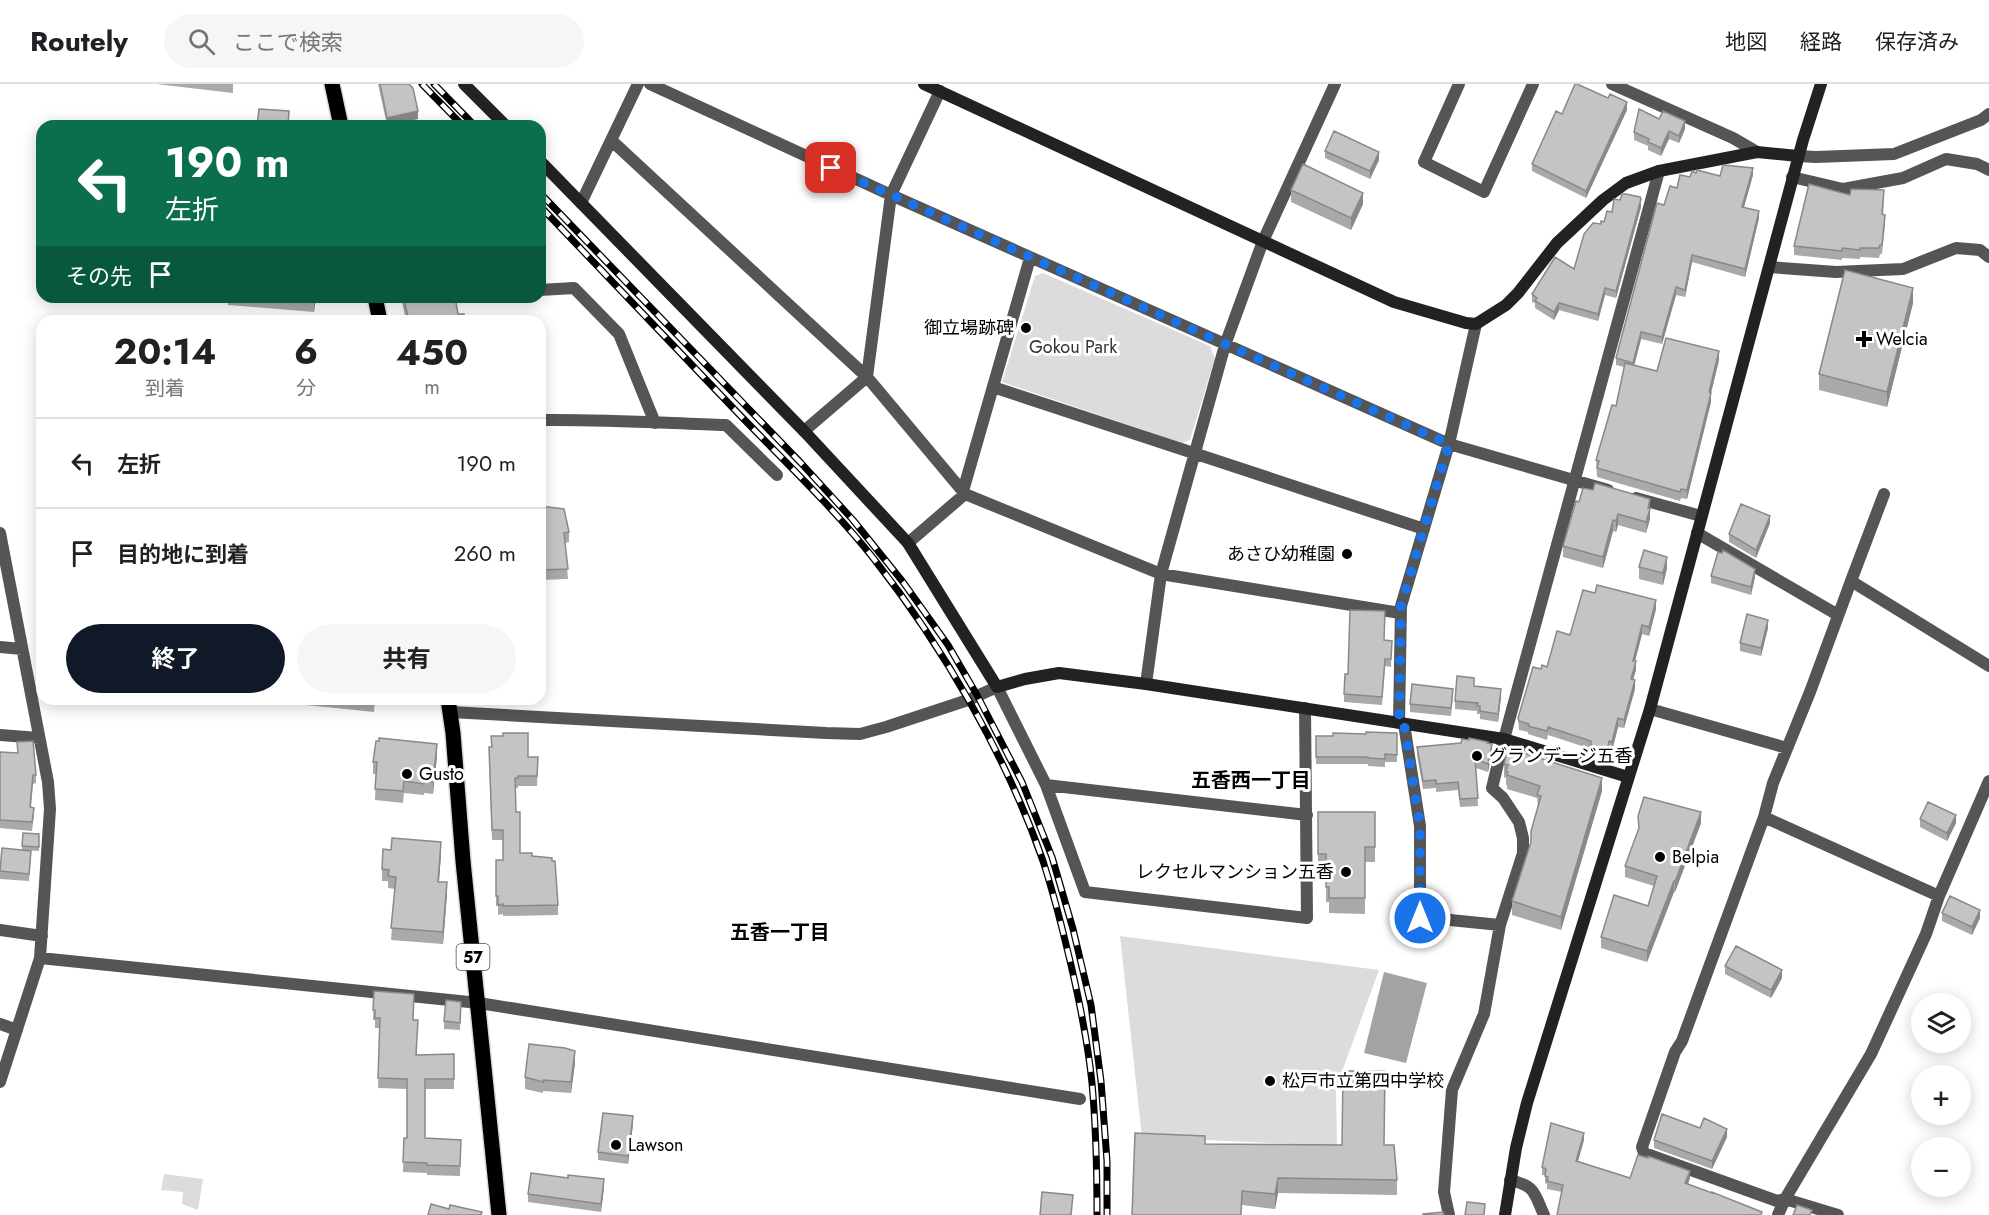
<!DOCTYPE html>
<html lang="ja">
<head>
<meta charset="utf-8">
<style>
  :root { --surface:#fff; --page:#f6f6f6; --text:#202124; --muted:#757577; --line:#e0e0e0; --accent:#111827 }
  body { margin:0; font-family:Jost,"Noto Sans JP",sans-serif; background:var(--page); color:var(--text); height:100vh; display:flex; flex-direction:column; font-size:22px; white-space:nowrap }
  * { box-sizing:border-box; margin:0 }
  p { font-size:20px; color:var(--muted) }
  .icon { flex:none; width:33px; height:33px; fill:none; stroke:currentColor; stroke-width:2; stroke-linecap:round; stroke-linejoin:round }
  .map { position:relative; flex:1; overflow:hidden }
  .side { position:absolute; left:36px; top:231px; width:510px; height:390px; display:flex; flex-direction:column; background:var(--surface); border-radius:18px; box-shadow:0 3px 15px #0003 }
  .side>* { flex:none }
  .guide { position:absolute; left:36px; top:36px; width:510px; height:183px; border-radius:18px; box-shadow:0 3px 15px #0003; background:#0b6e4f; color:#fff; overflow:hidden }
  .controls { position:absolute; left:1911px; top:909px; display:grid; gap:12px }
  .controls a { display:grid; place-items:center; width:60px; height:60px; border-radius:50%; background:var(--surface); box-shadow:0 3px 15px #0003; font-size:30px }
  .pin { position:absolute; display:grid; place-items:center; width:51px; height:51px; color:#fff; margin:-26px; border-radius:12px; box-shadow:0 3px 9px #0006 }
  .me { position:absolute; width:66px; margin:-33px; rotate:0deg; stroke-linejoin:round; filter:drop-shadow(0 0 4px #0008) }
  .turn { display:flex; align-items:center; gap:21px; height:126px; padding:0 30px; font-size:27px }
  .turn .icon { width:78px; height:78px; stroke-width:2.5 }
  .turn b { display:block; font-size:42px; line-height:51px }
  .then { display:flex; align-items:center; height:57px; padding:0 30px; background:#0003; gap:12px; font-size:22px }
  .eta { display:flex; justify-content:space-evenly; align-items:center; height:102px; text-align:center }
  .eta b { font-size:36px; font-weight:700; line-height:42px }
  .cta { display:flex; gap:12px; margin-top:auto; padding:12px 30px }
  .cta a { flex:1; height:69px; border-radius:36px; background:var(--accent); color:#fff; font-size:24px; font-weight:700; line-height:69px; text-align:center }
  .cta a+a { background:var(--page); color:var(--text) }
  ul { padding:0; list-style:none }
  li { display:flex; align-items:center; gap:18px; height:90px; padding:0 30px; border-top:2px solid var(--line) }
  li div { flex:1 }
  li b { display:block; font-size:22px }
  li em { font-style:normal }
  header { display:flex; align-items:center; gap:36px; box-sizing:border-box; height:84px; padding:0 30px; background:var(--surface); border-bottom:2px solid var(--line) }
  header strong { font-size:28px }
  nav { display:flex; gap:33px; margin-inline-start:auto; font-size:21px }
  .search { width:420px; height:54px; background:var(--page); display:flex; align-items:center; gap:15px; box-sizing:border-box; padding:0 21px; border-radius:33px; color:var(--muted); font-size:22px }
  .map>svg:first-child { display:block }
</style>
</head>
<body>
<header>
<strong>Routely</strong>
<div class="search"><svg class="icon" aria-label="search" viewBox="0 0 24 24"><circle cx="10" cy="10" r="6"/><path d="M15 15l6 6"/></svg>ここで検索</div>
<nav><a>地図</a><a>経路</a><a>保存済み</a></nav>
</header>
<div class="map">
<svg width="1989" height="1131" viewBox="0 0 1989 1131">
  <rect width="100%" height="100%" fill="#fff"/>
  <path fill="#dcdcdc" d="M1043,189L1210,262L1215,274L1190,356L1182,359L1002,298L1035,192Z
    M1120,852L1379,886L1336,1004L1337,1062L1142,1053Z
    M164,1090L203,1095L198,1126L182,1120L183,1108L161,1106Z"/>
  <path fill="#a3a3a3" d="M1384,888L1427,899L1406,979L1364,969Z"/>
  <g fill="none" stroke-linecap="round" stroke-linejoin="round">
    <defs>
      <path id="primary" d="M332,0L341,42
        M375,213L380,237
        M448,615L453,649L463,777L499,1131"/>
    </defs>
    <use href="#primary" stroke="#dbdbdb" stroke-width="18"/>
    <path stroke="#555" stroke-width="12" d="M650,0L891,111L1449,360L1608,406
      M1459,0L1424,78L1484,108L1533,0
      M1612,0L1733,54L1757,68
      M612,57L867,293L965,410L1161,490L1400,529
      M1798,72L1816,73L1894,70L1981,36L1989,30
      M1792,93L1843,105L1903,94L1946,75L1977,80L1989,86
      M581,119L638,0
      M1769,183L1836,188L1903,185L1956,164L1980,166L1989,173
      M540,206L574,204L619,250L655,339
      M993,303L1424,445
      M540,336C602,335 664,339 726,341L777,391
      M804,347L867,293L891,111L940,7
      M963,407L1030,174
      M1636,414L1701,432
      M0,449L48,698L50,725L40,874L0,998
      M1697,449L1838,531
      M908,459L965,410
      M1851,497L1884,410
      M0,563L22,565
      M1989,582L1851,497L1810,608L1773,699L1764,733L1682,957L1675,968L1642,1063L1644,1069L1777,1117L1785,1115L1871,970L1926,850L1939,812L1989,697
      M1146,600L1161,490L1225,261L1263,157L1335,0
      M1650,625L1787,664
      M451,628L826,649L860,650L886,643L968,616L997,603L1046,701L1085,808L1307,834L1305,624
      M1399,639L1401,522L1449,360L1476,240
      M1404,640L1420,742V833L1500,841
      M0,651L39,654
      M1046,701L1307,731
      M1764,733L1939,812
      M0,846L42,852
      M40,874L479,919L1080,1015
      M0,940L17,946
      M1510,1096C1536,1102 1534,1109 1544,1131
      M1449,1131L1444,1108L1452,1006L1484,930L1500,841L1523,769V754L1519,738L1503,714L1492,704L1504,655L1659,87
      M1778,1131L1785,1115L1838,1131"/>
    <path stroke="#222" stroke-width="12" d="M464,0L506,42
      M924,0L1394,218L1466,239L1476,240L1506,221L1518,209L1557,159L1603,116L1626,99L1659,87L1757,68L1798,72
      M540,77L804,347L908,459L997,603L1025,595L1059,589L1146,600L1504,655L1628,693
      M1505,1131L1516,1064L1527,1019L1650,625L1803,56L1821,0"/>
    <use href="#primary" stroke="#000" stroke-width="15"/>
    <defs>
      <path id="rail" d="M422,0L463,42
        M434,0L475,42
        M540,109L801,379L853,436L903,498L948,561L977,611L1022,698L1052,773L1073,845L1091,921L1101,997L1107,1077V1131
        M540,122C605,190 670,258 735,326C782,375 832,422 874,475C943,563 1006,671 1043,777C1054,811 1063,847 1071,881C1080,920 1088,960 1092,999C1096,1043 1097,1087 1097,1131"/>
    </defs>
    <use href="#rail" stroke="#000" stroke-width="7"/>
    <use href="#rail" stroke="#fff" stroke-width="4.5" stroke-dasharray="14" stroke-linecap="butt"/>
  </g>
  <path fill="#a9a9a9" d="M156,0H233V9Z
    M378,0H409L418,35L387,41Z
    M1627,26L1586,114L1532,87V80L1562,30Z
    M1659,35L1685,45L1679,59L1669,55L1661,72L1648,66V62L1634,56V48Z
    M1325,67L1379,76L1370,95L1325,74Z
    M1696,89L1720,92L1753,91L1744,123L1759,134L1745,193L1692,178L1685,213L1676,211L1662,260L1641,255L1634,282L1657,287L1719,276L1711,309V318L1687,415L1681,414L1680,417L1597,393L1596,376L1616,322L1624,283L1616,281V274L1664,121L1677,104Z
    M1291,106L1363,120L1351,146L1291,118Z
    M1850,111L1884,116L1883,131L1885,141L1882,170H1880L1879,174L1860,173V175L1842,174V176L1794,171V162Z
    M1641,123L1616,214L1605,211L1598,237L1559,226L1554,236L1535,224V219L1532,218V210L1574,185L1601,140L1604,138L1612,128Z
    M228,213H316L314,228L228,221Z
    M401,213H455L458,230L464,237H406Z
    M1913,219L1887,323L1819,306V290Z
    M1593,406L1650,415V435L1646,449L1618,441L1616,448L1613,447L1603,484L1563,473V462L1579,418Z
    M540,422L569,448V458L565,459L568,495L540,496Z
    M1770,439L1756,474L1729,458V450Z
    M1639,483L1667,484L1663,501L1639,495Z
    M1711,492L1755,493L1751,511L1711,499Z
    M1656,525L1649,552L1642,550L1635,577L1636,586L1633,595L1635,605L1624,644L1618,643L1612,667L1609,666L1607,674L1591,670V665L1548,651L1547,656L1528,650V648L1519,646L1518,634L1541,585L1547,583L1570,551Z
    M1768,544L1761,572L1740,567V559Z
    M1384,556L1392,557L1391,583L1385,582L1382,621L1344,618V610L1348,590Z
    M1474,602L1501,613L1498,638L1480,635V630H1477V627L1455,625V617Z
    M1453,612L1451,632L1410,628V620Z
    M306,615H375L374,628L306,621Z
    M473,615H490V616Z
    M1397,649V678H1385V683L1368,682V680H1316V652H1333Z
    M17,658L36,691V699L33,700L31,723L34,732L32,747L0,744V668L17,669Z
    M1488,659L1492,668L1488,688L1476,684L1478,722L1460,723L1458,706L1436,708V704L1423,705L1417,671V663Z
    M437,672L433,710L424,709V711L404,709L403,719L375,716L376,690H373V678Z
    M489,673H538L537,702H518V704H516V728L520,769L532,772L558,821V831L503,832V830L498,831V822H496V776H503V756H492Z
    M1504,680L1602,707L1561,846L1512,831V817L1531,758L1538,724L1537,714L1507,705V701H1506V694L1504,693Z
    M1318,728H1375V778H1365V830L1329,829V818H1326V785H1318Z
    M1920,735L1956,739L1947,757L1920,743Z
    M1701,739L1675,808H1674L1647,878L1601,864V853L1648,822L1654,802L1625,793V782Z
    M23,749L39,750V767L22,766L31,775L29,797L0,795V787L22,766Z
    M441,770L439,798L447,810L443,860L391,856L395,805L388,804V797H382V785Z
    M1942,829L1980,834L1972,851L1942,837Z
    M1725,882L1782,894L1771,914L1725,890Z
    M374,907L413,936L417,971L454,970V1005H425V1054L461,1056L460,1092L427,1091V1089L403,1088L404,1054H407V1005L378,1004L380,944H375V936H373Z
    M461,925L460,946L444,945V937Z
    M575,979L571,1009L543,1007V1009L525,1005V993Z
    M633,1040L628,1080L598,1076V1068Z
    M1700,1044L1727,1053L1712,1085L1654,1064V1056Z
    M1584,1056L1578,1077L1630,1094H1690L1688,1100L1762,1131L1562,1108L1547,1105V1100L1545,1099V1091H1542V1083Z
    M1205,1060L1385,1061L1397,1096V1111L1278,1109L1275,1125L1242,1121Z
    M604,1103L601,1128L528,1118V1110Z"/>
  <path fill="#898989" d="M1627,18V26L1586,114V107Z
    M418,27V35L387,41V34Z
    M1685,37V45L1679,59V52Z
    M1669,47V55L1661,72V64Z
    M1379,68V76L1370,95V87Z
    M1753,84V91L1742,130V123Z
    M1363,109V120L1351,146V134Z
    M1641,115V123L1616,214V207Z
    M1759,127V134L1745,193V185Z
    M1692,171V178L1685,213V206Z
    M1676,203V211L1662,260V253Z
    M1605,204V211L1598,237V230Z
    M1913,204V219L1887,323V308Z
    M314,213H316L314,228Z
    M1559,219V226L1554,236V228Z
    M1641,248V255L1633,286V279Z
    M1719,267V276L1709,317V308Z
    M1711,309V318L1687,415V406Z
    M1650,415V435L1646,449L1648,424Z
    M1618,430V441L1616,448V437Z
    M1770,432V439L1756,474V466Z
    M1613,436V447L1603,484V473Z
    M1667,473V484L1663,501V489Z
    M1755,485V493L1751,511V503Z
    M1656,516V525L1649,552V543Z
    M1768,536V544L1761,572V564Z
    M1642,541V550L1633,585V577Z
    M1636,577V586L1631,603V595Z
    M1635,596V605L1624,644V636Z
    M1501,605V613L1498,638V630Z
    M1618,634V643L1612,667V658Z
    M1609,657V666L1607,674V666Z
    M437,660V672L433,710V698Z
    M1492,660V668L1488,688V680Z
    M1602,694V707L1561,846V833Z
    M1701,728V739L1675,808V798Z
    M1956,731V739L1947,757V749Z
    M441,758V770L438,810V798Z
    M1674,797V808L1647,878V867Z
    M447,798V810L443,860V848Z
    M1980,826V834L1972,851V843Z
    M1782,886V894L1771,914V906Z
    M575,967V979L571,1009V998Z
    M633,1032V1040L628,1080V1072Z
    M1727,1045V1053L1712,1085V1077Z
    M1584,1049V1056L1576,1084V1077Z
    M1690,1087V1094L1685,1107V1099Z
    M1278,1094V1109L1275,1125V1110Z
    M604,1095V1103L601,1128V1120Z"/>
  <path fill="#c4c4c4" stroke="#898989" stroke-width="1.5" d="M380,0H409L413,4L418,27L387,34Z
    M1575,0H1577L1608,14L1610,10L1627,18L1586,107L1532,80L1556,27L1562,30Z
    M259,25L289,27L288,42H257Z
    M1639,25L1659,35L1663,27L1685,37L1679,52L1669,47L1661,64L1648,58L1649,55L1634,48Z
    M1334,47L1379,68L1370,87L1325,67Z
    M1303,80L1363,109L1351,134L1291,106Z
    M1723,81L1753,84L1742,123L1759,127L1745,185L1692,171L1685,206L1676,203L1662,253L1641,248L1633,279L1616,274L1657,119L1664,121L1670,102L1677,104L1680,91L1690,93L1692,87L1696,89L1697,86L1720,92Z
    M1809,100L1850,111L1851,105L1884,106L1882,130L1885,131L1882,161H1880L1879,164H1860V166L1842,164V167L1794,162Z
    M1622,110H1626L1640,113L1641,115L1616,207L1605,204L1598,230L1559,219L1554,228L1535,217L1537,214L1532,210L1555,173L1574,185L1584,150L1593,139L1601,140V137L1604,138L1607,127L1612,128L1614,115L1620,116Z
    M1845,186L1913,204L1887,308L1819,290Z
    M277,213H314V216Z
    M403,213H455L458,230H464V237H409Z
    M1666,254L1719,267L1709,308L1711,309L1687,406L1681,405L1680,408L1597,384L1599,377L1596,376L1612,321L1616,322L1625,279L1657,287Z
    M1595,399L1650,415L1648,424L1650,425L1646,438L1618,430L1616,437L1613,436L1603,473L1563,462L1576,417L1579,418L1583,404L1593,406Z
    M1741,420L1770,432L1756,466L1729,450Z
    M540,422L564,425L569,448L564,449L568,485L540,486Z
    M1644,466L1667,473L1663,489L1639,483Z
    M1723,466L1755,485L1751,503L1711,492L1718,468L1722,469Z
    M1597,501L1656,516L1649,543L1642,541L1633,577H1636L1631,595L1635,596L1624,636L1618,634L1612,658L1609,657L1607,666L1591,661V657L1548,643L1547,647L1528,642L1529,640L1519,637L1518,634L1533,583L1541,585L1542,581L1547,583L1557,547L1570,551L1583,506L1595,509Z
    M1350,526L1385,527L1384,556L1392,557L1391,575H1385L1382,613L1344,610L1345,590H1348Z
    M1747,530L1768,536L1761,564L1740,559Z
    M1457,592L1474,594V602L1501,605L1498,630L1480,627V622H1477L1478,619L1455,617Z
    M1412,600L1453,605L1451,624L1410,620Z
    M1366,648L1397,649V671L1385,670V675L1368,674V673H1316V652H1333V649L1366,650Z
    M503,649H528V673H538L537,692H518V694H515L516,728H520V769H532V772L552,774V777H555L558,821L503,822V820L498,821V812H496V776H503V746H492L489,663H492L491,652H503Z
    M379,654L437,660L433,698H424V700L404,697L403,707L375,705L377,678H373L376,657H379Z
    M1469,654L1488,658L1487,659L1492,660L1488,680L1475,675L1478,714L1460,715L1458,698L1436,700V696L1423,697L1417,663L1461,659L1462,655L1469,656Z
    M33,657L36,691H33L30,723L34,724L32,738L0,736V668L18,669L17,658Z
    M1508,664L1602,694L1561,833L1512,817L1531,758V747L1541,712L1537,711L1540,702L1507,691L1508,688L1506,687L1508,681L1504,680Z
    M1644,713L1701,728L1675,798L1674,797L1647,867L1601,853L1614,811L1648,822L1657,792L1625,782L1639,744L1638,732Z
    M1928,718L1956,731L1947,749L1920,735Z
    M1318,728H1375V763H1365V814H1329V803H1326V770H1318Z
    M23,749L39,750V763L22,762Z
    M392,754L441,758L438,798H447L443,848L391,844L396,793L388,792L389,786L382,785L383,765L391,766Z
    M2,764L31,767L29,790L0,787Z
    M1950,812L1980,826L1972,843L1942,829Z
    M1736,862L1782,886L1771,906L1725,882Z
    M374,907L414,910L413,936H418L416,971L454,970V995H425V1054L461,1056L460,1082L427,1081V1079L403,1078L404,1054H407V995L378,994L380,934H375V926H373Z
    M446,916L461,918L460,939L444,937Z
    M529,960L565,964L575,967L571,998L543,996V998L525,993Z
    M1343,987H1385L1384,1061H1394L1397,1096L1278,1094L1275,1110L1242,1107L1241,1131H1132L1135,1049L1205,1052V1060L1342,1061Z
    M603,1029L633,1032L628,1072L598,1068Z
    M1662,1030L1700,1044L1704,1034L1727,1045L1712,1077L1654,1056Z
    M1551,1039L1584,1049L1576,1077L1630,1094L1638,1071L1648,1074V1072L1690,1087L1685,1099L1712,1109V1108L1762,1128L1761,1131H1557L1563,1101L1547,1097L1548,1093L1545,1092L1546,1085L1542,1083Z
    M531,1089L568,1094V1091L604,1095L601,1120L528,1110Z
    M1042,1108L1073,1111L1071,1131H1040Z
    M1467,1118L1485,1120L1484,1131H1465Z
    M431,1120L449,1125L450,1121L482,1128L481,1131H428Z
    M1797,1121L1812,1126L1810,1131H1793Z
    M1443,1128L1444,1131H1423V1130Z"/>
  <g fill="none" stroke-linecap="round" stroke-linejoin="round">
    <path stroke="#1a73e8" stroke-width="10" stroke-dasharray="0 18" d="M831,84L1449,360L1401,522L1399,639L1404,640L1420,742V834"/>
  </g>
  <g fill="#000" stroke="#fff" stroke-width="2">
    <circle cx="1026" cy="244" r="6"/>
    <path d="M1861 246h6v6h6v6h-6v6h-6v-6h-6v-6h6z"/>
    <circle cx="1347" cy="470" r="6"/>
    <circle cx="1477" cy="672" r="6"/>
    <circle cx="407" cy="690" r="6"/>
    <circle cx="1660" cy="773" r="6"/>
    <circle cx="1346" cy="788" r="6"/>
    <circle cx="1270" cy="997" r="6"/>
    <circle cx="616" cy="1061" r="6"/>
  </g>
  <g text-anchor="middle" stroke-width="6" stroke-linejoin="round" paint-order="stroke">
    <rect fill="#fff" stroke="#4c4c4c" stroke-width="1.5" x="456.5" y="860" width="33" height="26" rx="4.5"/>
    <g font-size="16" font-weight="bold" fill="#000">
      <text x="473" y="879">57</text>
    </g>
    <g font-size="18" fill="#000" stroke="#fff" text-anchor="start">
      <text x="1014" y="250" text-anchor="end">御立場跡碑</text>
      <text x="1876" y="261">Welcia</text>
      <text x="1335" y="476" text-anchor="end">あさひ幼稚園</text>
      <text x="1489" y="678">グランデージ五香</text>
      <text x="419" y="696">Gusto</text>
      <text x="1672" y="779">Belpia</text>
      <text x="1334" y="794" text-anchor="end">レクセルマンション五香</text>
      <text x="1282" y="1003">松戸市立第四中学校</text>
      <text x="628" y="1067">Lawson</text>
    </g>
    <g font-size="18" fill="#333" stroke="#fff">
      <text x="1073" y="269">Gokou Park</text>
    </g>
    <g font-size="20" font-weight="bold" fill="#000" stroke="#fff">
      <text x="1251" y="703">五香西一丁目</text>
      <text x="780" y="855">五香一丁目</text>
    </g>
  </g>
</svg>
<div class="controls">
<a><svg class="icon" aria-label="layers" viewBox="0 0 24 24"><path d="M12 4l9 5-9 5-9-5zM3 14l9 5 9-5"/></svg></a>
<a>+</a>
<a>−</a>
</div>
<div class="pin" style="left:831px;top:84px;background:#d93025"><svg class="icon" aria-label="arrive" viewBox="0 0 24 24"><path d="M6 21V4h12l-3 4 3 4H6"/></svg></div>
<svg class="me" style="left:1420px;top:834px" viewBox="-20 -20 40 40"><circle r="17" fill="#1a73e8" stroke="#fff" stroke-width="3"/><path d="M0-11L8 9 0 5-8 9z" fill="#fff"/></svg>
<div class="guide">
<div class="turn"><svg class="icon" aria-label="left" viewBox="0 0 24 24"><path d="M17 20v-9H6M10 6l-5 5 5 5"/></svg><div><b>190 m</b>左折</div></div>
<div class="then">その先<svg class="icon" aria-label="arrive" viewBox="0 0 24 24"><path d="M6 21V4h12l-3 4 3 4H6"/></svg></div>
</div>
<section class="side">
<div class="eta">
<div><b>20:14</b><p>到着</p></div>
<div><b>6</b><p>分</p></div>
<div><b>450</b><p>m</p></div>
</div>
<ul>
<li><svg class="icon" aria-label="left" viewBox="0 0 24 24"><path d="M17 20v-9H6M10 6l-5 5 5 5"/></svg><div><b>左折</b></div><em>190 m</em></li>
<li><svg class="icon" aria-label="arrive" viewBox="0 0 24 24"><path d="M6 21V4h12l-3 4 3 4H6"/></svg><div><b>目的地に到着</b></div><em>260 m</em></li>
</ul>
<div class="cta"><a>終了</a><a>共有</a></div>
</section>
</div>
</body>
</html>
